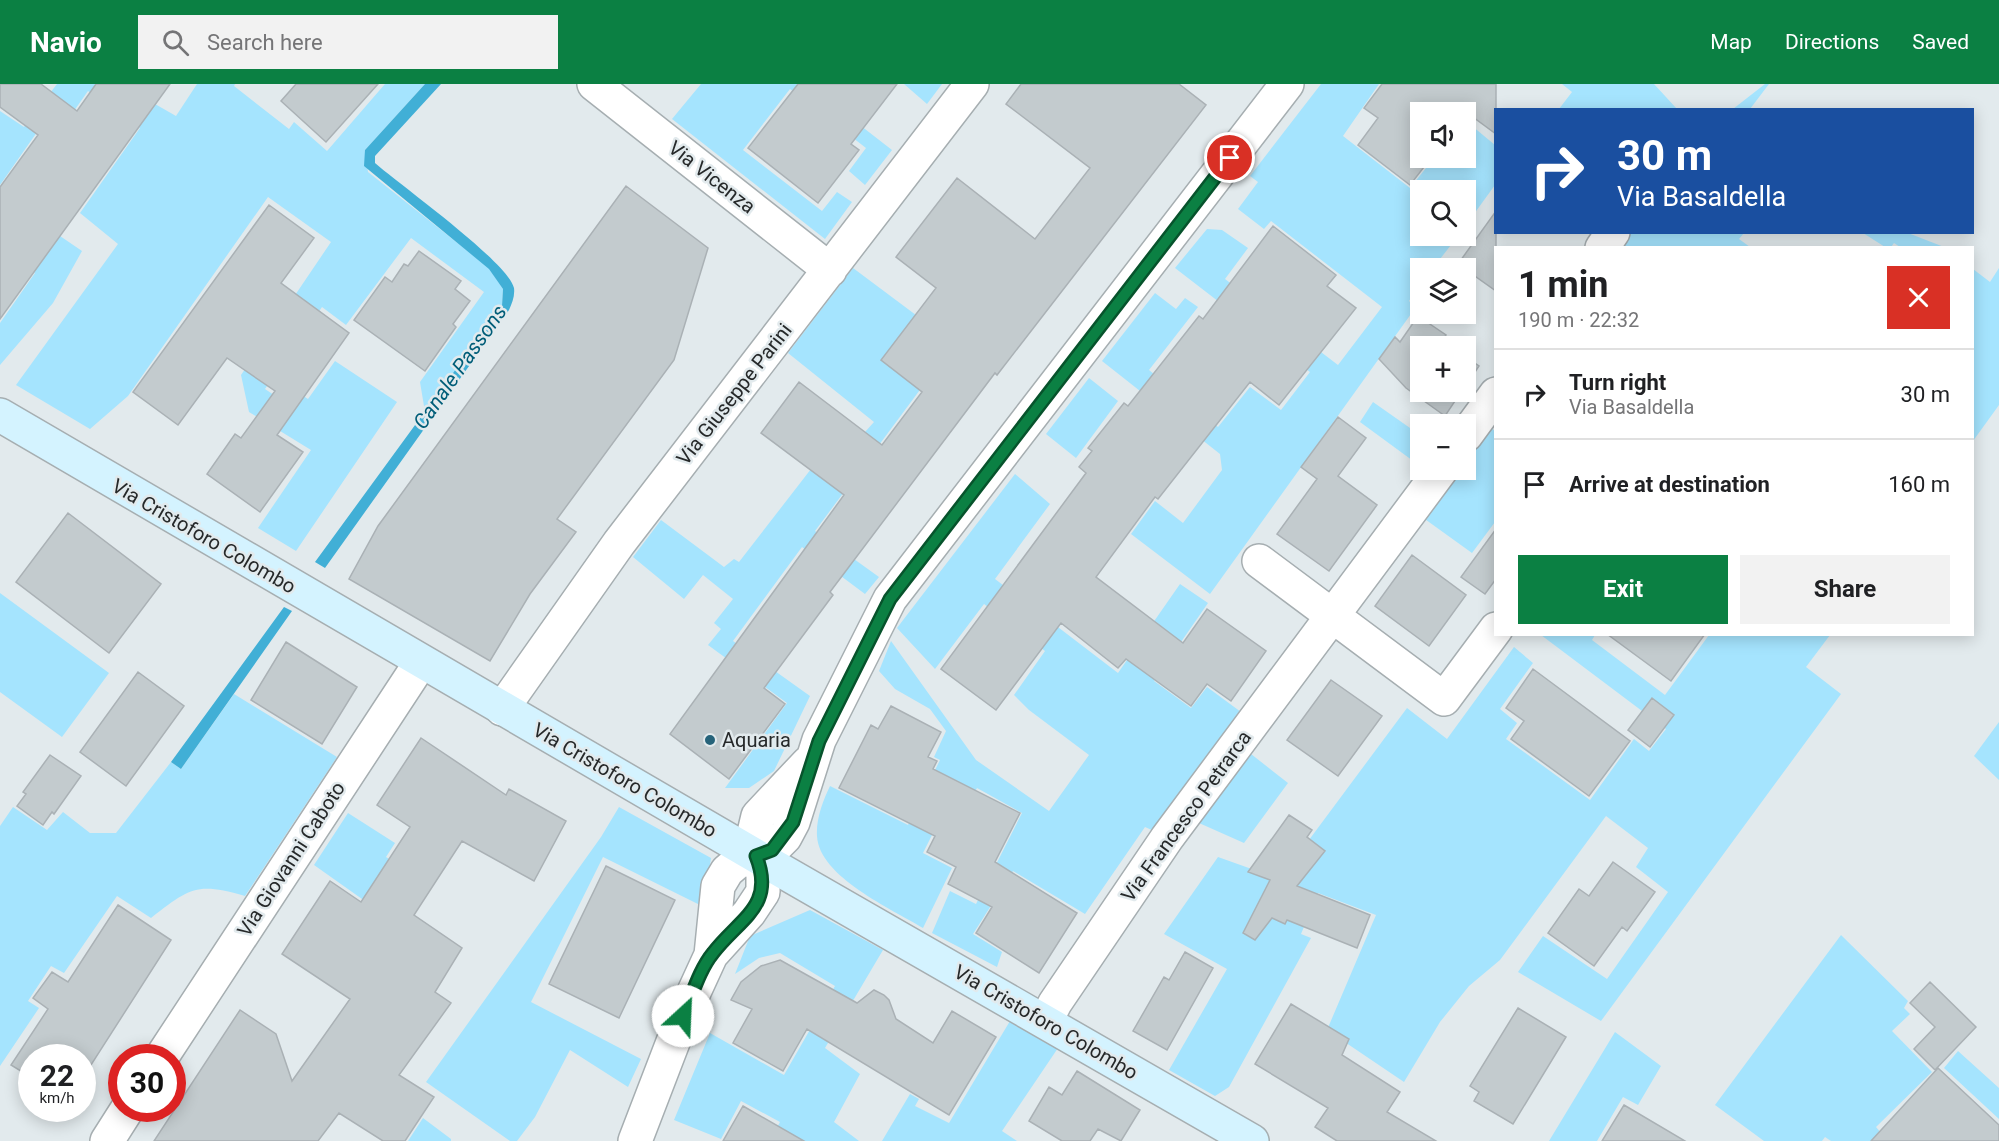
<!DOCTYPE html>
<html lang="en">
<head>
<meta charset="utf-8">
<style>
  :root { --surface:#fff; --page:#f2f2f2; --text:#202124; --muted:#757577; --line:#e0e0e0; --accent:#0b8043 }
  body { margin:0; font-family:Roboto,sans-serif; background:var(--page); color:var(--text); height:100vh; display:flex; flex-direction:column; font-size:22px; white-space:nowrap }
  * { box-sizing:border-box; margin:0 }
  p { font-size:20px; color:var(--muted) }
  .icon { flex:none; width:33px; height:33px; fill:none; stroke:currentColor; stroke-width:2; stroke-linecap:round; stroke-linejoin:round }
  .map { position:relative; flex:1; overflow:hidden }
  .panel { position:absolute; left:1494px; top:162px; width:480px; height:390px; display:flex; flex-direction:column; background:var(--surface); border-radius:0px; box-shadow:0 3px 15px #0003 }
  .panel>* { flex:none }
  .guide { position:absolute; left:1494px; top:24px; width:480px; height:126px; border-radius:0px; box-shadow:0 3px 15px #0003; background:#1a4fa0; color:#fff; overflow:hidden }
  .buttons { position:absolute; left:1410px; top:18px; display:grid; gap:12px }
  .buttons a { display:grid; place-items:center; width:66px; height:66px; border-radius:0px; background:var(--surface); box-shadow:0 3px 15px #0003; font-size:30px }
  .speed { position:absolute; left:18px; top:960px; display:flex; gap:12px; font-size:30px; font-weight:700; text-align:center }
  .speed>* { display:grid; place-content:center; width:78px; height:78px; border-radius:50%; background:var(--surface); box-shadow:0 3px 15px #0003; line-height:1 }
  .speed small { font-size:15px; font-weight:400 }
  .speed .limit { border:9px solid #d22; background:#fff; color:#111 }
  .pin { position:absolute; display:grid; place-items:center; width:51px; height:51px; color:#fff; margin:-26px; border:3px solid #fff; border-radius:50%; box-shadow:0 2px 6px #0007 }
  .me { position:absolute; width:66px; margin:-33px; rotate:25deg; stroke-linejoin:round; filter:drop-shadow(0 0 4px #0008) }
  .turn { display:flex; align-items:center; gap:21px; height:126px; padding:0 24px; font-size:27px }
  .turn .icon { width:78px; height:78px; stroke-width:2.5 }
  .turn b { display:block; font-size:42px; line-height:51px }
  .round { display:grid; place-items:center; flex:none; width:63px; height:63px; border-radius:0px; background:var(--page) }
  .headline { display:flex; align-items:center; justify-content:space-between; height:102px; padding:0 24px }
  h1 { font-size:36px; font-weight:700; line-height:45px }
  .primary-button { display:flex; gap:12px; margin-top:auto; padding:12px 24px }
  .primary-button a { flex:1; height:69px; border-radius:0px; background:var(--accent); color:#fff; font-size:24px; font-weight:700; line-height:69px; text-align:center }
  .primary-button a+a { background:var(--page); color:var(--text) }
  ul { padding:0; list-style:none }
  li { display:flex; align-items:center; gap:18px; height:90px; padding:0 24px; border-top:2px solid var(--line) }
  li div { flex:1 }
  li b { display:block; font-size:22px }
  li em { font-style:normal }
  header { display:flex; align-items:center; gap:36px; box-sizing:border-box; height:84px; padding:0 30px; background:var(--accent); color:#fff }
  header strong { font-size:28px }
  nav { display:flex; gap:33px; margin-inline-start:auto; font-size:21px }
  .search { width:420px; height:54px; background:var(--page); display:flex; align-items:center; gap:15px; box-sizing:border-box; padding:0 21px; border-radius:0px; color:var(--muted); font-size:22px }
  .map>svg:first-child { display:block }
</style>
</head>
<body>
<header>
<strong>Navio</strong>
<div class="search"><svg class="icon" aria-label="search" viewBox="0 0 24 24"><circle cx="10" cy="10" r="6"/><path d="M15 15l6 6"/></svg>Search here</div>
<nav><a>Map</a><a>Directions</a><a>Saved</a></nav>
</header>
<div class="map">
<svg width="1999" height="1057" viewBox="0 0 1999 1057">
  <rect width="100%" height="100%" fill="#e2eaed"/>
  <path fill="#a5e4fe" d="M57,0H120L176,32L197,0H235L234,2L289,45L294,38L327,67L385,0H425L365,66L368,88L489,184L503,205L502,222L425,328L420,298L484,208L411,154L346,241L322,223L265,305L280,315L289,303L308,315L335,277L397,318L296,467L258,444L311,366L249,328L241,291L331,158L268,113L128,312L90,345L16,301L118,160L80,129L140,44L88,7L57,51L42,41L0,101V27L24,43Z
    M701,0H807L892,66L865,101L849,87L866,64L790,5L743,66L822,127L837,108L852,118L825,155L672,35Z
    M904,0H942L927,20Z
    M1321,0H1379L1343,52L1410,104L1434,74H1466V37L1495,61V101L1466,141V106H1420V152H1458L1433,184H1420V201L1409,217L1416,223L1210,510L1131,450L1155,417L1183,439L1222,386L1220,370L1102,277L1155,209L1176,225L1185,214L1198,223L1149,286L1218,343L1250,303L1281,326L1310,288L1175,184L1207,145L1222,146L1248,164L1225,195L1338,281L1382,223L1271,137L1264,145L1238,125L1258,98L1250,92Z
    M1562,0H1654L1677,25H1559L1572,8Z
    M1765,0H1769L1750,25H1733Z
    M0,111L82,167L53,219L0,281V239L35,189L0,164Z
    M1628,148L1744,149L1739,155L1750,163L1617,164Z
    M1863,149H1908L1944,163H1900L1894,159L1891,163H1885Z
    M853,184L940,249L931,291L815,447L879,493L865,510L802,463L733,557L810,612L774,687L749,704H725L787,619L708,561L721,545L714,539L733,515L703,491L684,515L633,473L661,436L724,483L734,475L739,478L811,385L865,348L874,338L788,269Z
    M1999,184V321L1973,357V185L1990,198Z
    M1089,294L1118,317L1076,374L1046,350Z
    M1373,318L1420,351V382L1360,338Z
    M1488,342L1495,347V438L1472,469L1422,433L1457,386H1466V373Z
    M1015,390L1050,420L995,495L1118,589L1180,500L1208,519L1154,597L1191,624L1207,603L1241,628L1154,747L1145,743L1085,830L1013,787L973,850L1002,868L997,883L932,849L950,807L976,820L1022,729L977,704L965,727L948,719L923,769L952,784L923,844C892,825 819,793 817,752C816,734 823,717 830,702L908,741L940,676L934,673L946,647L930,625L895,605L879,587L891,557L976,676L1049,727L1089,671L1029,626L1014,611L1045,567L984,520L935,585L897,544Z
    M0,509L109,589L62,653L0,608Z
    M1541,551H1595L1592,556L1665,611L1709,551H1830L1806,583L1841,610L1601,937L1518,888L1543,852L1607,895L1668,808L1636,783L1648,764L1606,732L1500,876L1469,902L1440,938L1404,998L1327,946L1376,831L1318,809L1301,850L1311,854L1229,1003L1215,1012L1169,986L1227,885L1164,850L1218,773L1280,795L1407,624L1447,655L1514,563L1533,579L1500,625L1517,639L1506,655L1590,716L1634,655L1649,667L1666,645Z
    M234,610L337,673L245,812C196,798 190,804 151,834L117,812L64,889L51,882L28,917L39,924L0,982V742L13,723L47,746L63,728L90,749H116L171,678L181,685Z
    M1999,638V696L1974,672Z
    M1251,670L1288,699L1244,759L1199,739Z
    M619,723L711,774L704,823L603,773L531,918L641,975L628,1003L570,966L535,1033L517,1057H510L426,998L601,753Z
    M348,729L395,759L386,773L431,802L403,844L314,781Z
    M810,826L883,866L825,964L860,990L834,1038L859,1057H770L780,1038L741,1017L721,1055L674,1036L710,949L784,991L835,902L780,869L759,874L735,890L750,852Z
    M1841,851L1908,917L1904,924L1910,930L1892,947L1932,988L1876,1043L1882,1050L1876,1057H1831L1825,1053L1822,1057H1764L1715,1021Z
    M1010,937L1058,964L1002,1047L1017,1057H882L910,1010L919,1015L915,1022L949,1039Z
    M1615,948L1661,982L1638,1021L1623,1013L1597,1057H1549Z
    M1958,967L1999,1004V1035L1944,984Z
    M423,1034L451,1055V1057H408Z"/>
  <path fill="#41afd6" d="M425,0H441L375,72V79C400,101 508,178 514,204C515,212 512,219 509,226L325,484L315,478L502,222L503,205L489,185L364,82L365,66Z
    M284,523L292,527L181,685L171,678Z"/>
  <path fill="#c3cbce" stroke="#aab1b5" stroke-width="1.5" d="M0,0H41L77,27L96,0H170L0,235V103L38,51L0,23Z
    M296,0H378L326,58L281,17Z
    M798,0H897L851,60L859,66L818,119L748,64Z
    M1021,0H1179L1206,21L997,291L995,289L830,508L833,511L764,604L785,620L729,695L670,650L844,411L761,349L799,298L882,361L922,308L881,276L936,204L896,173L957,94L1035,155L1090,84L1006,20Z
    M1382,0H1496V50L1466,28H1420V74H1431L1410,101L1358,61L1378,34L1364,24Z
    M626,102L708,164L674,276L557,435L576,448L530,510L490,577L349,495L378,442Z
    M269,121L314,154L281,199L349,249L277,351L303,368L260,428L207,390L235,350L241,354L275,307L227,274L178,341L133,308Z
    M1496,127V207L1458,180Z
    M1273,142L1336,191L1327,202L1356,224L1279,321L1250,298L1158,415L1155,413L1096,493L1183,559L1207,525L1266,567L1231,617L1207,600L1191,622L1126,575L1118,584L1061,539L996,626L941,585L1086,389L1079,383L1092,367L1088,364L1124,319L1128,322L1199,232L1203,235Z
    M419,167L461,197L455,205L470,217L453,240L456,243L425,287L354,236L385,193L392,198L404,180L408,182Z
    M1418,232L1446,251L1442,257L1451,262H1420V308H1461L1445,332L1406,304L1379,275L1395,253L1400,258Z
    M1466,273L1479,282L1466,302Z
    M1338,333L1366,354L1338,392L1377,421L1329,487L1277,450L1317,395L1301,383Z
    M68,429L161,500L109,569L16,498Z
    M1496,445V495L1485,510L1461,493Z
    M1412,471L1466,511L1429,562L1375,522Z
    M1607,550H1705L1671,597Z
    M286,558L357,603L322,660L251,616Z
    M1533,585L1630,657L1589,712L1511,655L1524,637L1506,624Z
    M138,588L184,622L126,702L80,668Z
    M1331,596L1382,632L1338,692L1287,656Z
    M1652,614L1674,631L1650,663L1628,646Z
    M891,622L941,648L928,673L937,677L933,685L1020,729L995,778L1077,829L1039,889L976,849L992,823L948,800L956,783L927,768L935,752L839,704L871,641L878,645Z
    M421,654L506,711L509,705L566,737L534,797L462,757L414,831L462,864L435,908L451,919L399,991L434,1013L405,1057H383L339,1029L318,1057H154L240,926L276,950L292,997L350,915L282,870L330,797L361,818L410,743L377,721Z
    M50,671L81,692L54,730L52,728L43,741L17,722L26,710L23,708Z
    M1289,731L1312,746L1307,753L1325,767L1297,802L1370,831L1357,864L1287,836L1285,840L1272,834L1255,856L1243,849L1270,796L1248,788Z
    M1613,778L1655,808L1627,847L1622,843L1594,882L1548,849L1579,805L1589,812Z
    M606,782L675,816L619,934L549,900Z
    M118,821L171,856L82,995V974H32V994L11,981L48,925L33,914L52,888L68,898Z
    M1185,868L1213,884L1167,966L1133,947L1164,893L1169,896Z
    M780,876L857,919L874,906L884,911L889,916L896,935L933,959L952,927L996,953L949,1031L807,945L783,987L733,959L752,925L731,916L741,898L761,882Z
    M1930,898L1976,943L1935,986L1914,965L1935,943L1910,919Z
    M1291,920L1349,955L1342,971L1400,1008L1387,1028L1436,1057H1337L1315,1043L1328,1024L1255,980Z
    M1518,924L1566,953L1513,1040L1474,1017L1479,1008L1470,1002Z
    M1938,984L1999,1041V1057H1871Z
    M1077,987L1140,1026L1121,1057L1098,1045L1090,1057H1062L1029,1037L1049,1003L1062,1011Z
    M1624,1021L1685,1057H1602Z
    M743,1022L804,1057H723Z"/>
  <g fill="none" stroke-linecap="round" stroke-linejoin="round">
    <defs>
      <path id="minor" d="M594,0L830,186
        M1602,164L1613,148
        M1466,351L1496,310
        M1259,477L1444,615L1496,545
        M502,625L619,459L972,0
        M711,871L718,802L727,787L740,776L772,766L785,753L793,738L819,656L890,515L1287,0
        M1046,937L1055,919L1167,754L1441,386
        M161,974L421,578
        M107,1057L128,1024
        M635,1057L683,932L711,871L749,829L763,808V790L756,772L753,753L758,732L808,679"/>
      <path id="secondary" d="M0,331L756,772L1252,1057"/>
    </defs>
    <use href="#minor" stroke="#a6aeb1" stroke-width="36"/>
    <use href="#secondary" stroke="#a6aeb1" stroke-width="36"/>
    <use href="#minor" stroke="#fff" stroke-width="33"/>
    <use href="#secondary" stroke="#d4f3ff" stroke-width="33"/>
  </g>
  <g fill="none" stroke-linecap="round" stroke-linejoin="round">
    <defs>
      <path id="route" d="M683,932C692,912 699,886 713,869C740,834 776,822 756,772L772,766L793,738L819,657L890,515L1230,74"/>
    </defs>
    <use href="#route" stroke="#07532c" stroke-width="15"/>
    <use href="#route" stroke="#0b8043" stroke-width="10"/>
  </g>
  <circle fill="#26637a" stroke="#e2eaed" stroke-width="2" cx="710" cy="656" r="6"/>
  <g text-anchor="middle" stroke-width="5" stroke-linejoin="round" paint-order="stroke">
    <g font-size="20" fill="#26292a" stroke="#e2eaed">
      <text transform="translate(712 93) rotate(38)" y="7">Via Vicenza</text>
      <text transform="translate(734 310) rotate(-52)" y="7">Via Giuseppe Parini</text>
      <text transform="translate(204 452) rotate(30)" y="7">Via Cristoforo Colombo</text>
      <text transform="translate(625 696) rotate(30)" y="7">Via Cristoforo Colombo</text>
      <text transform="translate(1186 732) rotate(-54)" y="7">Via Francesco Petrarca</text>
      <text transform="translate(291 775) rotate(-57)" y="7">Via Giovanni Caboto</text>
      <text transform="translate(1046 938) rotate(30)" y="7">Via Cristoforo Colombo</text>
    </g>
    <g font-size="20" fill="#26292a" stroke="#e2eaed" text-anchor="start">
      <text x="722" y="663">Aquaria</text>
    </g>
    <g font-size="21" font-style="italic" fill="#005d78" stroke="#e2eaed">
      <text transform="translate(460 283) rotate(-55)" y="7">Canale Passons</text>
    </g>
  </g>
</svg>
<div class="buttons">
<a><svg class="icon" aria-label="sound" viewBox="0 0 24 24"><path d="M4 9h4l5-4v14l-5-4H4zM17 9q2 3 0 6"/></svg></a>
<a><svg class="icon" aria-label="search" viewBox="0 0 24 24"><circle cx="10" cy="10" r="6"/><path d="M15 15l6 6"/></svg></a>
<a><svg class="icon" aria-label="layers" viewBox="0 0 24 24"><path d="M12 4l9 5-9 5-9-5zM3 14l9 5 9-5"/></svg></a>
<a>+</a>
<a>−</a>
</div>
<div class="speed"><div>22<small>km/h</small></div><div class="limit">30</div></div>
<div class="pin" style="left:1230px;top:74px;background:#d93025"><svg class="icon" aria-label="arrive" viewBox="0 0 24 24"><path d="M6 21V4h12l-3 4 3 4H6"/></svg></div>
<svg class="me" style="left:683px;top:932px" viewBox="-20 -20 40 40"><circle r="19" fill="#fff"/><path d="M0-13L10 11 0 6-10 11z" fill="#0b8043"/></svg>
<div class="guide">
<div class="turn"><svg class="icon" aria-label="right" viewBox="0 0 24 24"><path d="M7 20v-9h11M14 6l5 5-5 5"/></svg><div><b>30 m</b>Via Basaldella</div></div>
</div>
<section class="panel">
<div class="headline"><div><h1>1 min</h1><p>190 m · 22:32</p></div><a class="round" style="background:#d93025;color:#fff"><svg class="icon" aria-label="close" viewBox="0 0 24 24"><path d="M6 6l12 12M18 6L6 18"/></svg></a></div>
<ul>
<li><svg class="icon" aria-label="right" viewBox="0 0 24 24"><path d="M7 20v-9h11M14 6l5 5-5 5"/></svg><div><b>Turn right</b><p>Via Basaldella</p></div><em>30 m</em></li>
<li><svg class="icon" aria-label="arrive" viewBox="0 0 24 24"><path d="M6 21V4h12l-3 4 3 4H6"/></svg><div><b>Arrive at destination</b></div><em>160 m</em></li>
</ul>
<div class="primary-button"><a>Exit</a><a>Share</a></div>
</section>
</div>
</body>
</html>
